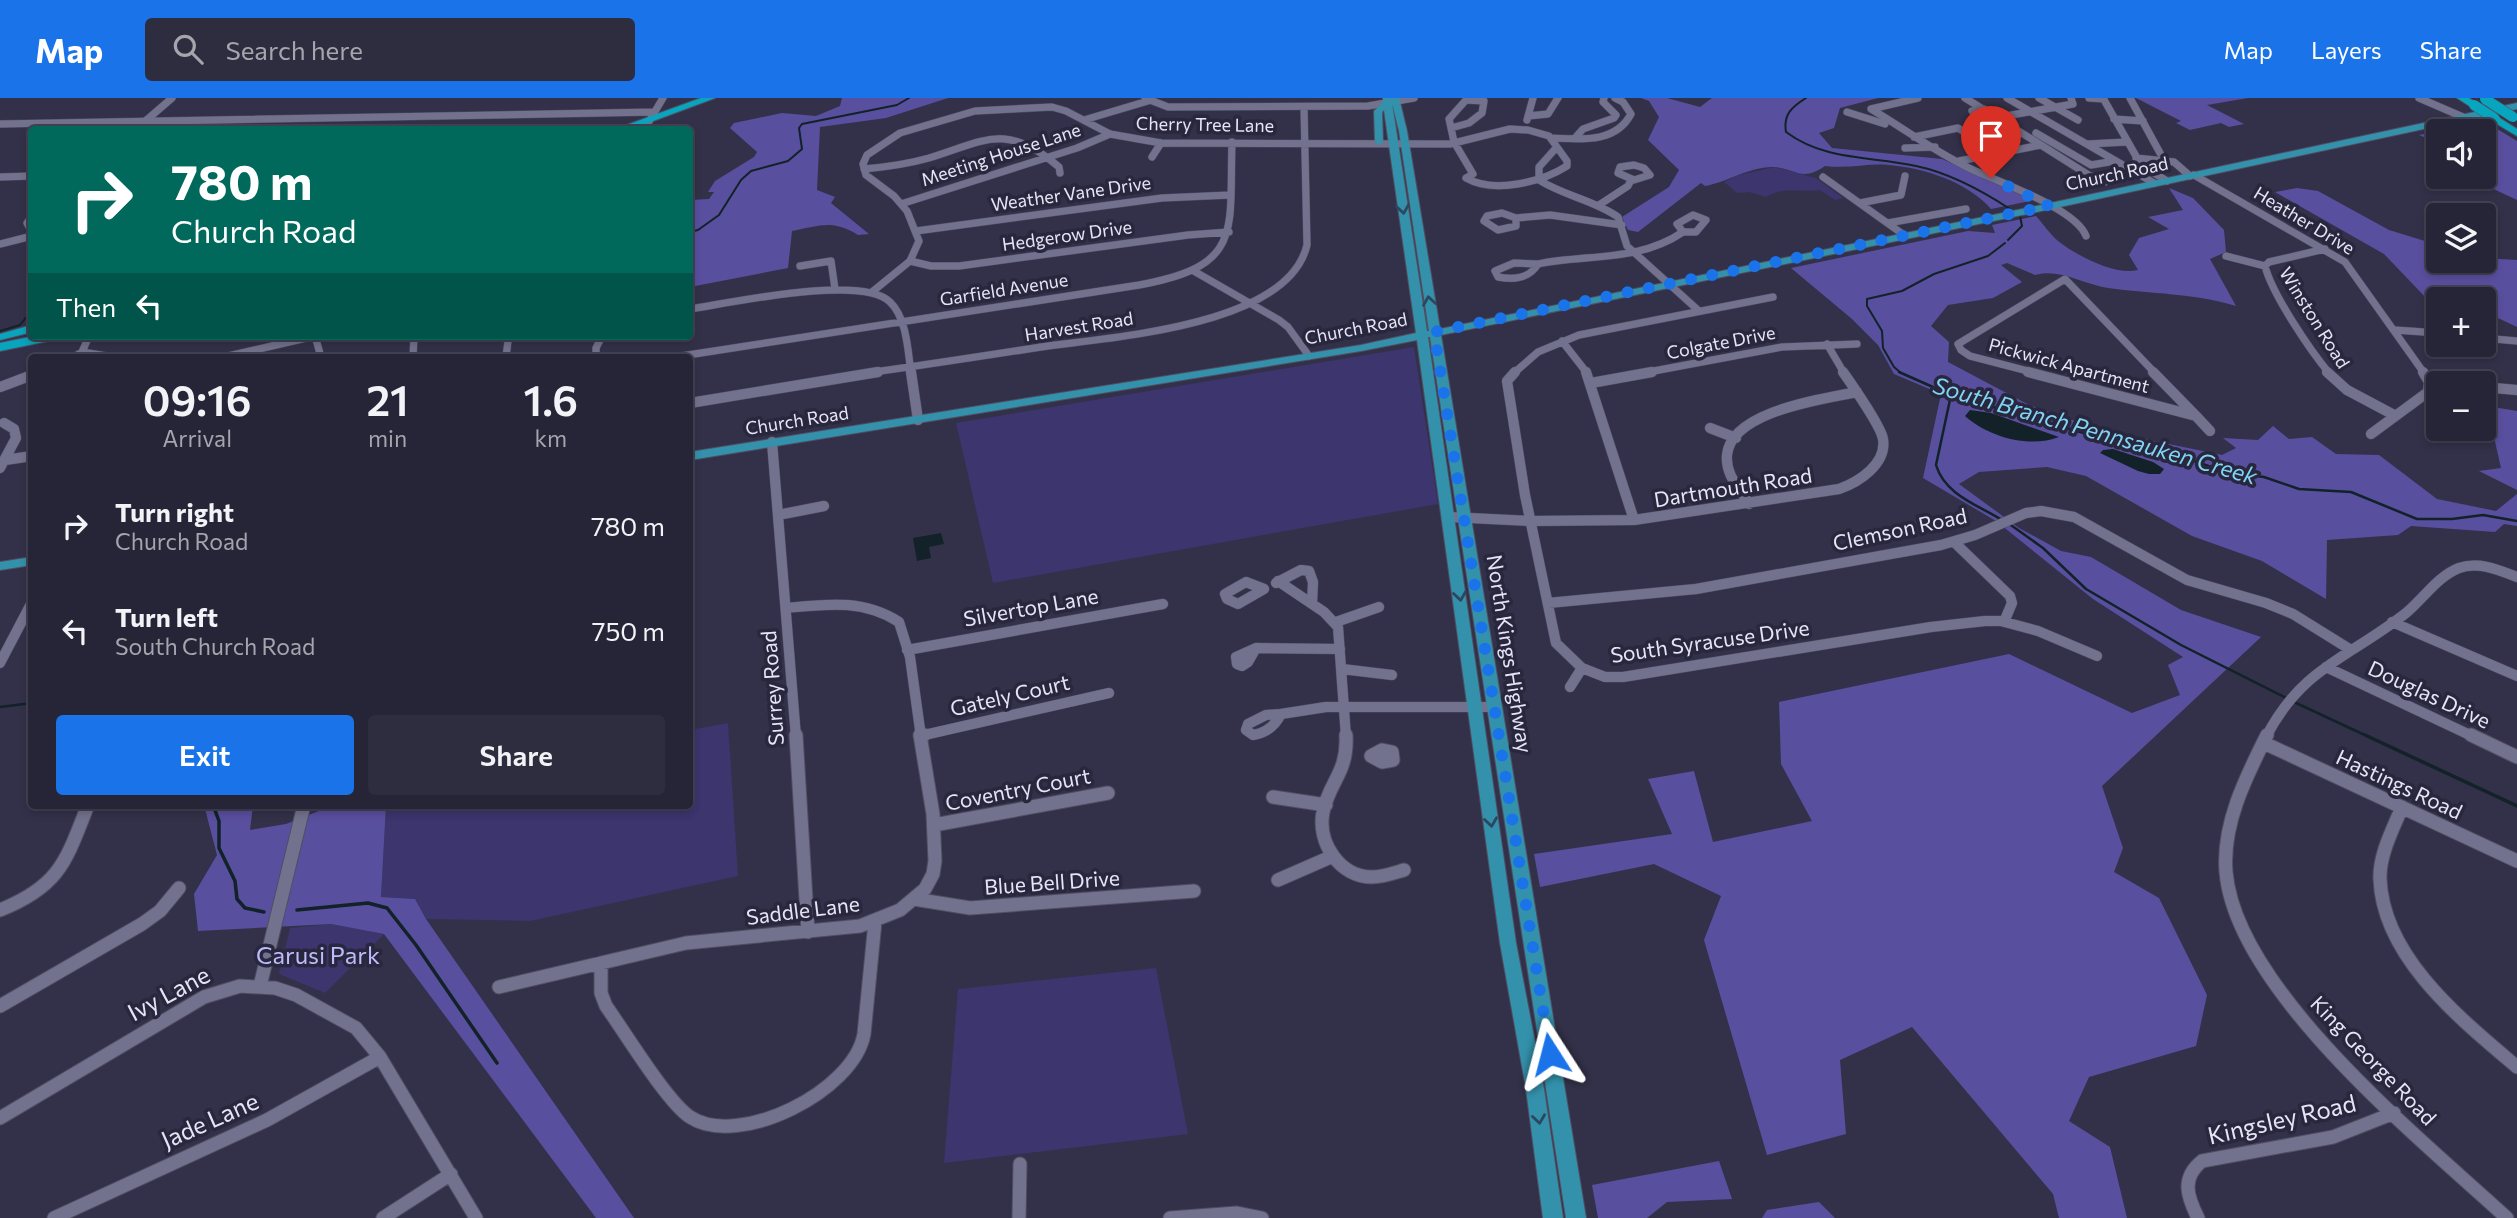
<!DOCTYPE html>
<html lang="en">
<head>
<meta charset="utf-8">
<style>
  :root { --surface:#262537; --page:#2e2d3f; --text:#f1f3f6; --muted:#a4a5ad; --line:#424252; --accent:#1a73e8 }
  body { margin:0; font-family:Commissioner,sans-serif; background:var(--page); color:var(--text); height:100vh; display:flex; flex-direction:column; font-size:26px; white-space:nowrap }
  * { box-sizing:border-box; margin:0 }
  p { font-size:23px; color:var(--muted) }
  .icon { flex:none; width:38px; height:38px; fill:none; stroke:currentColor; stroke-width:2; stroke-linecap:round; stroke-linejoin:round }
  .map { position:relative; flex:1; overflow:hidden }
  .sheet { position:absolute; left:28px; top:256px; width:665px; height:455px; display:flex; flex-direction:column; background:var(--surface); border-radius:7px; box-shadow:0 4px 10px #0003,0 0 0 2px var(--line) }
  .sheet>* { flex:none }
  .top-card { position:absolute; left:28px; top:28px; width:665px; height:214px; border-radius:7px; box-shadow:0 4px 10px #0003,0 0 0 2px var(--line); background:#00695c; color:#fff; overflow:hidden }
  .buttons { position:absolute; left:2426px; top:21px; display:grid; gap:14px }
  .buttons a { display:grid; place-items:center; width:70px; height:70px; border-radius:7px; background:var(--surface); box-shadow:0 4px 10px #0003,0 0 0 2px var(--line); font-size:35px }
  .pin { position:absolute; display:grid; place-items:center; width:60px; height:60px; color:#fff; margin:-72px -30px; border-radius:50% 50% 50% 0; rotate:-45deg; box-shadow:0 0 7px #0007 }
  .pin .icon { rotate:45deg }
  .me { position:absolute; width:77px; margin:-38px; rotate:351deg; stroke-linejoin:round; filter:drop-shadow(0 0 5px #0008) }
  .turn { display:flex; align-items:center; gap:24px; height:147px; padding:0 28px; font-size:32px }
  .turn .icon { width:91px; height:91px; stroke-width:2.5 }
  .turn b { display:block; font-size:49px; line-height:60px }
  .then { display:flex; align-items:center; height:66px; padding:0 28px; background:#0003; gap:14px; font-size:26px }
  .eta { display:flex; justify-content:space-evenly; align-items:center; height:119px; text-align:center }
  .eta b { font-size:42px; font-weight:600; line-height:49px }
  .primary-button { display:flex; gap:14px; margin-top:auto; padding:14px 28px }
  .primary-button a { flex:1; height:80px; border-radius:7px; background:var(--accent); color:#fff; font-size:28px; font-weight:600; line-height:80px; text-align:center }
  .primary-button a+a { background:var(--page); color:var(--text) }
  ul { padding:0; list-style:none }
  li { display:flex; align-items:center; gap:21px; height:105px; padding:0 28px }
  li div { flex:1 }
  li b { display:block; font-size:26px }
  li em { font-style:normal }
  header { display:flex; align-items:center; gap:42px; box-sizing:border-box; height:98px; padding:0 35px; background:var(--accent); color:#fff }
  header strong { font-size:33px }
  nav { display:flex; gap:38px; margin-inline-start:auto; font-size:24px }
  .search { width:490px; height:63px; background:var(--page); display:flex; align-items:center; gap:18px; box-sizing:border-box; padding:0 24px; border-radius:7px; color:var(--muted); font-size:26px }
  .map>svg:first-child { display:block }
</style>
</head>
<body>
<header>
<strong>Map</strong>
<div class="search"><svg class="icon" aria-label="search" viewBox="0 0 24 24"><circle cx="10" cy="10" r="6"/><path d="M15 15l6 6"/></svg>Search here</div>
<nav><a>Map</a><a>Layers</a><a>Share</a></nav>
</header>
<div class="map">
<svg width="2517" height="1120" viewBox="0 0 2517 1120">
  <rect width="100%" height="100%" fill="#333149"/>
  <path fill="#3c356e" d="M1775,69L1816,80L1843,100L1835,102L1820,92C1802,95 1782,88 1766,99L1749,94L1737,95L1724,84L1739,77Z
    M1414,249L1438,406L993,485L956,325Z
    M728,625L738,778L530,823L426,821L415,801L381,799L386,707H690V632Z
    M331,826L384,836L325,895L279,876L290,830Z
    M1156,870L1188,1036L944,1065L958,891Z"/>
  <path fill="#594f9f" d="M842,0H948L886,20L820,29L817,92L835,99L831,105L869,136L858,137C832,121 820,128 792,133L788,170L690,189V102L709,101L714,94H708L715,83L754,59L757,54L730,30L734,25L782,15L816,18L840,8Z
    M1641,0H1667L1700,9L1712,0H1878L1840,10L1834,30L1819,35L1832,50L1942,61L2028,99L2030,103L1991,111C1968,84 1924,70 1889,67C1868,65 1849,71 1825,68C1802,84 1796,71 1774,69C1750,68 1728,84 1705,88L1701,85L1638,134L1628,132L1622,119L1669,89L1679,72L1648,42L1659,19L1649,3Z
    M2136,0H2248L2207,7L2244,26L2229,29L2221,25L2190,32L2176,25L2181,23Z
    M2484,23L2517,43V102L2468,79H2483V33H2438V45L2419,37Z
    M2169,90L2193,100L2224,132L2226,154L2210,161L2236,208C2194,195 2151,196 2108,190C2083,186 2059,170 2035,177L2007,165L2001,167L2022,184L1993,200L1948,207L1931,228L1949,244L1948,264L2029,307L2101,332L2222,357L2236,350L2223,340L2258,342L2273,328L2289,341L2312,339L2336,356L2379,357L2437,401L2496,413L2517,396V428L2504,426L2495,434L2411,428L2398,437L2327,442L2326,501L2262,463L2192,438L2086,378L2047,369L1979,374L1959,386L2019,430L2061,453L2091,459L2181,512L2261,539L2102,688L2123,750L2114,774L2159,800L2207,897L2196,948L2089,979L2069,1023L2110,1049L2127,1120H2059L2053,1096L1912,929L1840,962L1846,1036L1767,1057L1704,842L1721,798L1654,766L1540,789L1534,756L1672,736L1648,681L1694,673L1713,744L1812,723L1781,666L1779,604L2009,556L2132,615L2180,597L2168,567L2183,559L2093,501L1996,423L1923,380L1941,296L1894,276L1878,247L1852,221L1791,170L1968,133L1995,135L1992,127L2036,118C2043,126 2050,136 2058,143C2076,157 2115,178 2138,172L2129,157L2139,140L2169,131L2148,119L2183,112Z
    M2297,90L2318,93L2389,132L2438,147V163H2483V160L2517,162V229L2483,213V201L2428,202L2384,156L2275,94Z
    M2487,308L2517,313V392L2479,373L2501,370Z
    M204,707H253L250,732L286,726L334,707H386L381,799L415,801L426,821L634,1120H596L384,836L331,826L198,833L194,796L217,757Z
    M1719,1063L1732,1101L1667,1104L1647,1120H1598L1592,1087Z
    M1819,1104L1835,1120H1762L1767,1112Z"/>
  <path fill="#122228" d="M1970,312L1991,315L2059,339C2029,351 1987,338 1965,318Z
    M2113,351L2153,364L2164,371L2160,376H2149L2138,373L2100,355L2103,352Z
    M941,435L944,446L929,449L931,460L917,463L913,440Z"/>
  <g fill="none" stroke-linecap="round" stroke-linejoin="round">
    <path stroke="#122228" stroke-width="2" d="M1806,0C1792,9 1783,16 1786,34C1825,63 1870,58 1916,68C1950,75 1981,92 2010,111
      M690,134L698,132L719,117L741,82L751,73L788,63L802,51L799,30L802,26L897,7L909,0
      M2008,142L2022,128L2020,118
      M0,233L20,227L32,212
      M1901,275L1894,269L1883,250L1882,233L1867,208V201L1902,193L1934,176L1988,158L2005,145"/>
    <path stroke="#122228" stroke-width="2.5" d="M1899,274L1951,297L2091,337L2156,350L2223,373L2264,379L2299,391L2351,394L2417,421H2452L2483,417L2517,423
      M1951,297L1936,367C1945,397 1978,407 2002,422
      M2008,425L2043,450L2086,491L2181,547L2288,601
      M2294,604L2369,639
      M0,609L32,605"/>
    <path stroke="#122228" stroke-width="3.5" d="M2365,637L2517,708
      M213,707L219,723V750L235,783L237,801L245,810L264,814
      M297,812L368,805L387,810L416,847L497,965"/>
    <defs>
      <path id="minor-far2" d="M1145,0L1168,9L1368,8L1414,0
        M1918,0L1871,11C1903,30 1934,53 1967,69C1995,83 2076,110 2086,138
        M2007,0L2154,85
        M2039,0L2078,22
        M2089,0L2104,1
        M2103,0L2141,67L2167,83
        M2130,0L2160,55
        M2419,0L2463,19
        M1466,2L1484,3L1482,15L1469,25L1451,30L1449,21Z
        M1984,11L1972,13L2002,31
        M1998,13L2006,18L2073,6L2071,0
        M1847,14L1885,26
        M1528,18L1548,16L1558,0
        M2114,21L2143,23
        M1084,22L1148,3
        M1527,22L1533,0
        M0,26L655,14
        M1451,30L1454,44L1473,76
        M135,32L172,0
        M644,32L663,0
        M2036,35L2091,67L2115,63
        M1914,39L1958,30L1972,39
        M1551,40C1580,41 1615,46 1631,16L1623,4L1615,0
        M1575,40L1583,31L1614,20L1616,17L1603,4L1604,0
        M2088,46L2127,44
        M2041,47L2090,78
        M1556,50L1539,69V82C1564,98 1594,102 1618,119L1627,148L1699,213
        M1905,50L1935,49
        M1152,59L1161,45
        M2136,60L2174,64L2190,78
        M1959,63L2041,47L1965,0
        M1634,67L1644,70L1650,77L1634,82L1618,75L1620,69Z
        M864,71C886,69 908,66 929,60C987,42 1006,24 1059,69L1060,75
        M2194,77L2345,164L2424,275
        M2090,78L2100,79L2105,84H2089L2086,80Z
        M0,79L32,78
        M1823,79L1904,137
        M1860,105L1901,97L1905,78
        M901,106L1077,50L1110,36
        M1599,107L1628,88L1631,82
        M1502,115L1516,120V128L1498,132L1484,123L1487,118Z
        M1693,117L1706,122L1696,134H1683L1677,126Z
        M32,118L27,125L32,135
        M1516,120L1550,117L1622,127
        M1888,125L1966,111
        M916,133L1162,100L1230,97
        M0,146L32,138
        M2325,151L2269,164L2265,168C2272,196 2310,252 2329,275
        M2226,158L2265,168
        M910,163L931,168H959L1188,137L1229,134
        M1514,165L1538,166C1529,181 1514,182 1498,179L1495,173Z
        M1538,166C1588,156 1639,164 1683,134
        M800,168L831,163L835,191
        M1192,172L1279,222L1288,229L1309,258
        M872,194L910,163L919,143L907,113L894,98L866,77L863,66L867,57L900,35L975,13L1052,9L1066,13L1110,36L1161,45L1450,46L1510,31L1528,32L1549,38L1567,63V68C1542,84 1494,96 1466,80L1473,76
        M690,211C730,205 862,176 890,204C907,220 908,254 911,275
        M2395,232L2438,235
        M315,238L321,259
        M2483,240L2517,243
        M1562,243L1587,275
        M1827,246L1844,275
        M82,254L89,238
        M74,259L82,254L113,259
        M224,259L315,238
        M413,259L414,238
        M506,259L508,243
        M596,259V250L602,238
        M675,259L1139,187C1244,168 1229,134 1232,44
        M867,275C925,267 983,258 1041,249C1109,239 1288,229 1307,147L1304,9
        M1514,275L1538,254L1579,237L1773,199
        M1643,275L1782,249L1857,246
        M2035,275L1970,258L1961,252L1958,246L2065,181L2155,275"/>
      <path id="minor-far1" d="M911,274L918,322
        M1515,274L1507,283L1525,397L1556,545L1582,570L1605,579H1623L1931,529L1985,523H2001L2038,533L2097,558
        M1586,274L1634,422
        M2028,274L2196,318
        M2153,274L2196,318
        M2327,274L2347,292L2394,317
        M2429,284L2446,285
        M1591,285L1652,274
        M0,289L32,277
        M2483,289L2517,292
        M690,305L878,274
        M2196,318L2210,333
        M1710,330L1736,340
        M2371,336L2428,294L2429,284L2423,274
        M772,344L796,639
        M5,362L32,358
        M0,370L16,340L14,331L4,325
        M1749,406C1740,391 1725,377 1727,357C1731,313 1823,301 1857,294
        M778,417L824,408
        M1449,419L1531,423L1634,422L1839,391C1859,384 1887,366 1883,341C1881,328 1852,287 1843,274
        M1954,444L2010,498L2012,505L2004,524
        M1278,483L1324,514L1338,529L1346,639
        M1246,484L1264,491L1238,506L1227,501L1225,496Z
        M1276,485L1301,472L1309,473L1313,484L1312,506
        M1548,505L1696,491L1941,447L1975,437L2026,415L2041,413L2074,419L2187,482L2266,505L2293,516L2351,552
        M786,510C827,506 863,501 899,524L910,559L921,639
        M1336,524L1379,509
        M2392,524L2517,578
        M1256,550L1340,551
        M1256,550L1248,564L1242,568L1237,566L1236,559Z
        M907,552L1163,506
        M0,565L32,504
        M2326,569L2474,639
        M1342,571L1392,577
        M1570,589L1582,570
        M1281,616L1326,609H1494
        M1281,616C1275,628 1266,635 1253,637L1246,632L1248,626L1266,617Z
        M920,638L1109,595
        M2266,639C2302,569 2349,560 2406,515C2423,501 2438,478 2459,470C2479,463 2499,472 2517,479"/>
      <path id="minor" d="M796,637L808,834
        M1346,637C1348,675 1330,682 1323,714C1317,745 1340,779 1372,779C1383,779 1394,775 1404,772
        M2267,637C2246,679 2222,726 2226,774C2236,892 2422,1042 2507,1120
        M2471,637L2517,659
        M920,638L924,637
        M2264,645L2517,763
        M1382,652L1392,654L1393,662L1382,664L1371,658Z
        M1273,699L1326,707
        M2402,709C2393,731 2379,757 2380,781C2383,860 2462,922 2517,969
        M934,727L1108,695
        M1278,782L1333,758
        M914,801L970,810L1194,793
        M0,812C60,788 66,763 88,707
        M601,865V895L606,908C624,933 667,1004 690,1019C739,1051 854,993 864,936L875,824
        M260,888L304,707
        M499,889L686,845L860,828L900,812L925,791L933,776L935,763L933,716L920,637
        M0,908L142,826L160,813L179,790
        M0,1020L204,899L240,888L275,890L296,897L356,930L380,959L476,1120
        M54,1120L267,1022L380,959
        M383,1120L451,1076
        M1019,1120L1020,1066
        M1170,1120L1237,1115L1262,1120
        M2198,1120C2187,1098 2181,1080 2202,1063L2333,1039L2394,1015"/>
      <path id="major" d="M1383,0H1399L1407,33L1440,231L2027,110L2517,5V11L2027,116L1441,237L1586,1120H1566L1430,239H1428L1516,845L1544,991L1563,1120H1543L1526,991L1500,845L1417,242L1361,253L690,362V354L1361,247L1416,235L1384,12L1382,14L1383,44L1379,47L1375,44L1374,13L1383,4ZM1392,5L1399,33L1429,233H1427Z
        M32,459V467L0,472V464Z"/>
      <path id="highway" d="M701,0H715L629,32H613Z
        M2457,0H2469L2479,7L2471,9Z
        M2492,19H2498L2517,31V38L2492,23Z
        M32,227V234L0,242V236Z
        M35,238H59L53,242L0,253V245Z"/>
    </defs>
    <use href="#minor-far2" stroke="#504e62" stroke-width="8"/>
    <use href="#minor-far1" stroke="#504e62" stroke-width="11"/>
    <use href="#minor" stroke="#504e62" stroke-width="15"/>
    <use href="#major" stroke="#504e62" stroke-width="2"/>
    <use href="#highway" stroke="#504e62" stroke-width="2"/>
    <use href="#minor-far2" stroke="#73728e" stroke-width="7"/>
    <use href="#minor-far1" stroke="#73728e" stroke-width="10"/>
    <use href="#minor" stroke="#73728e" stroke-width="13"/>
    <use href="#major" fill="#3391ab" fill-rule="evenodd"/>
    <use href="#highway" fill="#08a5be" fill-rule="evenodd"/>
    <defs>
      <path id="highway-bridge" d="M2485,1L2513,19
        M2474,7L2495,21"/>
    </defs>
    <use href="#highway-bridge" stroke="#504e62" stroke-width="11" stroke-linecap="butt"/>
    <use href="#highway-bridge" stroke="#08a5be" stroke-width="10"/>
  </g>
  <defs><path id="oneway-chevron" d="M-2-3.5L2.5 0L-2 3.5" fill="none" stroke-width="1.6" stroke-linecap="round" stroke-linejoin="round" transform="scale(1.75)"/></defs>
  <g stroke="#2c475f">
    <use href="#oneway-chevron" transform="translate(1403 111) rotate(82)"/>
    <use href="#oneway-chevron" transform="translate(1429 203) rotate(-99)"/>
    <use href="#oneway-chevron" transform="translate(1460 498) rotate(82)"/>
    <use href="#oneway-chevron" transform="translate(1491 724) rotate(82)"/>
    <use href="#oneway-chevron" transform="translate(1539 1021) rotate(82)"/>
  </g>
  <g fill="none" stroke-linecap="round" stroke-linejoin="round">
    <path stroke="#1a73e8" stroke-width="12" stroke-dasharray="0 21.6" d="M1550,956L1434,234L2049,108L1991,80"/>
  </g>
  <g text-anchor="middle" stroke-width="7" stroke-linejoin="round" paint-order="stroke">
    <g font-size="18" fill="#e6e5f5" stroke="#29273e">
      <text transform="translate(1205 27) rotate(1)" y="6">Cherry Tree Lane</text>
      <text transform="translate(1001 57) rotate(-18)" y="6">Meeting House Lane</text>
      <text transform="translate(2117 76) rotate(-12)" y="6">Church Road</text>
      <text transform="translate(1071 96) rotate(-8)" y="6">Weather Vane Drive</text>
      <text transform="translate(2304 123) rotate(31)" y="6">Heather Drive</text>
      <text transform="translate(1067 138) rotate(-8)" y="6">Hedgerow Drive</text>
      <text transform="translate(1004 192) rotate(-9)" y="6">Garfield Avenue</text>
      <text transform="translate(2314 220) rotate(58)" y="6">Winston Road</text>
      <text transform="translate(1079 229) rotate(-9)" y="6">Harvest Road</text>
      <text transform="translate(1356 231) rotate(-11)" y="6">Church Road</text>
      <text transform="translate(1721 245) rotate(-11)" y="6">Colgate Drive</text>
      <text transform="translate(2069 268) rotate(15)" y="6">Pickwick Apartment</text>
      <text transform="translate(797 323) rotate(-9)" y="6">Church Road</text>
    </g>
    <g font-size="21" fill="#e6e5f5" stroke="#29273e">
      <text transform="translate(1733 390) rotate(-9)" y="7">Dartmouth Road</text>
      <text transform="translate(1900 432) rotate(-12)" y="7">Clemson Road</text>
      <text transform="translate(1031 510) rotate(-10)" y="7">Silvertop Lane</text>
      <text transform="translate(1710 544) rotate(-8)" y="7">South Syracuse Drive</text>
      <text transform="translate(1509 556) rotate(81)" y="7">North Kings Highway</text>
      <text transform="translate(773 590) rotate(-94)" y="7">Surrey Road</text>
      <text transform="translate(2429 597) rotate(25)" y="7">Douglas Drive</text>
      <text transform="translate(1010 598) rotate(-13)" y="7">Gately Court</text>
      <text transform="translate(2399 687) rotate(25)" y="7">Hastings Road</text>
      <text transform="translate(1018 692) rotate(-11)" y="7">Coventry Court</text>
      <text transform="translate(1052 785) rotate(-4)" y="7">Blue Bell Drive</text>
      <text transform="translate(803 813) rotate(-7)" y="7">Saddle Lane</text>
      <text transform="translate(2373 963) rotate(46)" y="7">King George Road</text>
    </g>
    <g font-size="23" font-style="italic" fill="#80d5f4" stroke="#29273e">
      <text transform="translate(2095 333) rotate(16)" y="8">South Branch Pennsauken Creek</text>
    </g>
    <g font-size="24" fill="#bebbfd" stroke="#29273e">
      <text x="318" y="866">Carusi Park</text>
    </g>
    <g font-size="24" fill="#e6e5f5" stroke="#29273e">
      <text transform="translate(169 896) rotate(-28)" y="8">Ivy Lane</text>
      <text transform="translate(2282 1022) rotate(-13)" y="8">Kingsley Road</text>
      <text transform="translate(210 1023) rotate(-24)" y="8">Jade Lane</text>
    </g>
  </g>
</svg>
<div class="buttons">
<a><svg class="icon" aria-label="sound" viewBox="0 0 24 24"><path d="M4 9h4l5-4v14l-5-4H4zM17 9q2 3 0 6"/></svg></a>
<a><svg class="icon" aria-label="layers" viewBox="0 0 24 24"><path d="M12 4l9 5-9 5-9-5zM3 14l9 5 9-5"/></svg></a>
<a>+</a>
<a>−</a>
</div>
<div class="pin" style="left:1991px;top:80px;background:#d93025"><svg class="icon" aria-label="arrive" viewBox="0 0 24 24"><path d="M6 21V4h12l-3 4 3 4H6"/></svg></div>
<svg class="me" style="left:1550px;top:956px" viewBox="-20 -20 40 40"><path d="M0-17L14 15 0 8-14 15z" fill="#1a73e8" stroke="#fff" stroke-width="4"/></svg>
<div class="top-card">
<div class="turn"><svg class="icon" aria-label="right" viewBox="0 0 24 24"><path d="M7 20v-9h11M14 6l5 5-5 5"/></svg><div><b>780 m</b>Church Road</div></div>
<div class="then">Then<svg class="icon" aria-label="left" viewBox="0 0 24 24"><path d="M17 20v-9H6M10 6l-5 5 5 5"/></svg></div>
</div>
<section class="sheet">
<div class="eta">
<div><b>09:16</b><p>Arrival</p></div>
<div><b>21</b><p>min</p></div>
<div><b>1.6</b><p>km</p></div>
</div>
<ul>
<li><svg class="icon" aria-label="right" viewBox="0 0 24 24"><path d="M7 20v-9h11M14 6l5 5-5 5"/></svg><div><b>Turn right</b><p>Church Road</p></div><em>780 m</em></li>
<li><svg class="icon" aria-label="left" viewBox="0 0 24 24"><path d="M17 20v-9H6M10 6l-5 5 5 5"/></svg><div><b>Turn left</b><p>South Church Road</p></div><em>750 m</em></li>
</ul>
<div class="primary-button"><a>Exit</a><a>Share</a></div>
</section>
</div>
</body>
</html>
